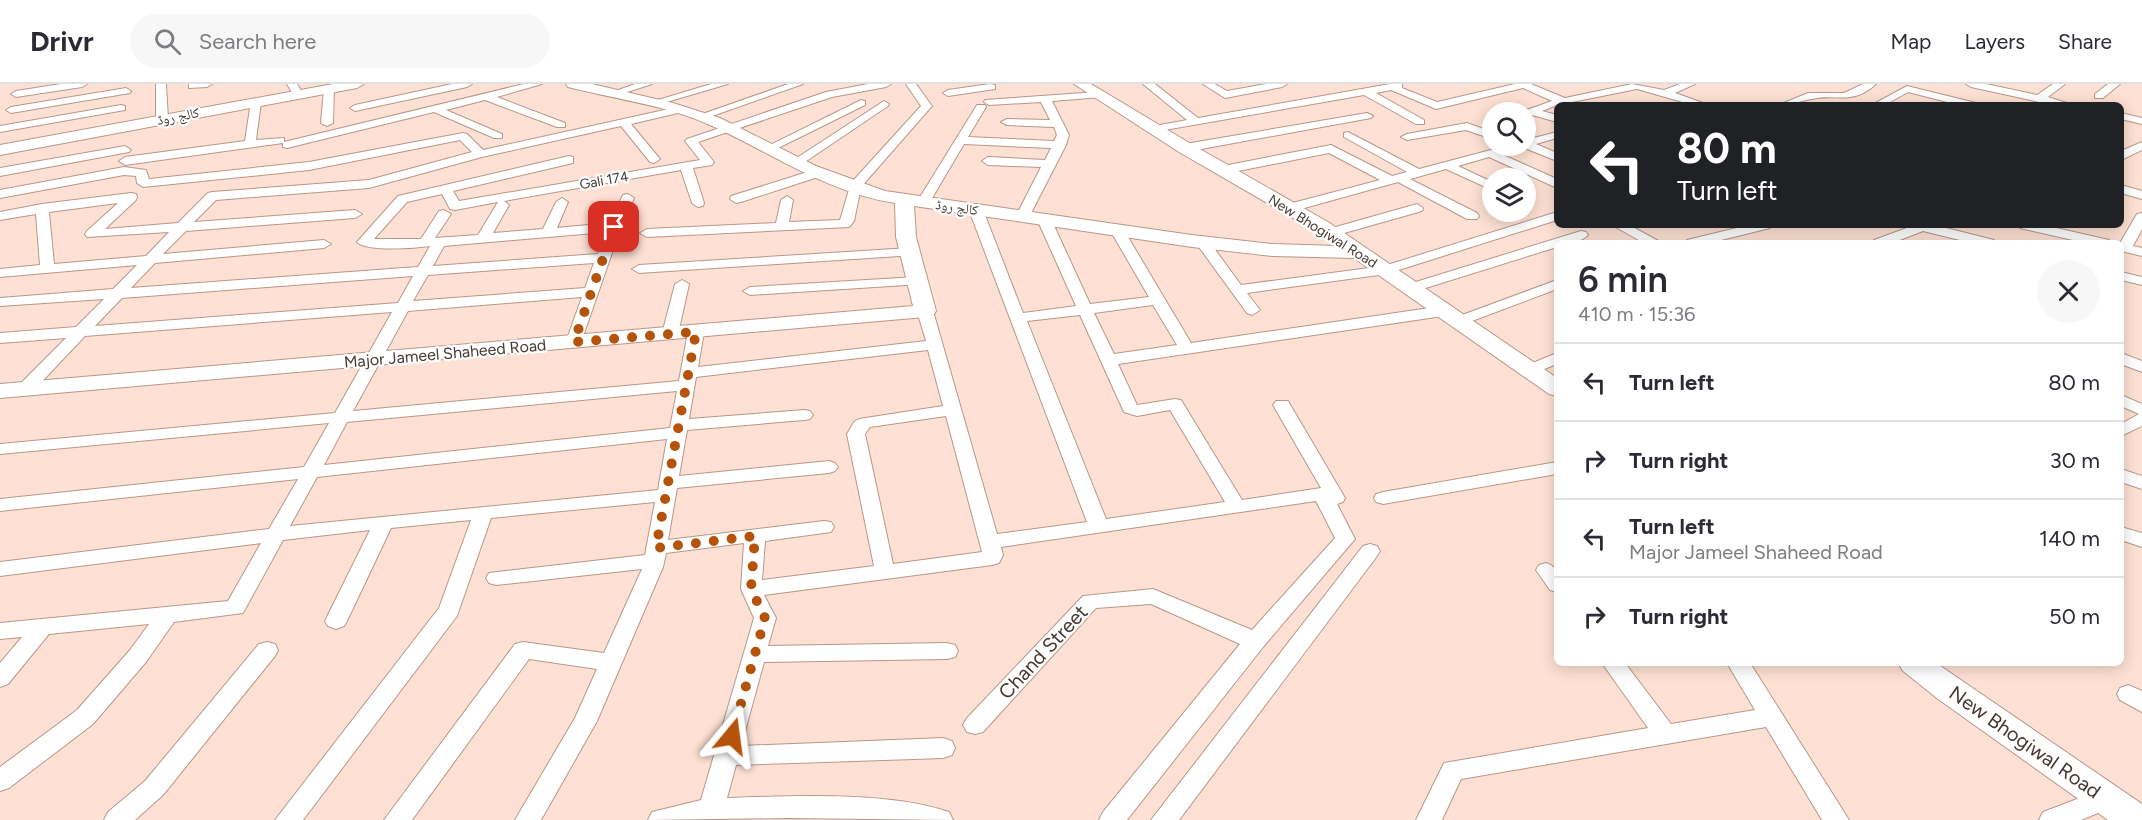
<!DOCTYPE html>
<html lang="en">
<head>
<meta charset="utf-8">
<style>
  :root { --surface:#fff; --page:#f7f7f7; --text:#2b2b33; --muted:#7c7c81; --line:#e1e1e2 }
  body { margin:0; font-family:Figtree,"Noto Naskh Arabic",sans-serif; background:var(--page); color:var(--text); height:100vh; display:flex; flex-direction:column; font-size:22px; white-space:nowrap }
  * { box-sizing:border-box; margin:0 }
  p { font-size:20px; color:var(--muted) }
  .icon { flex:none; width:33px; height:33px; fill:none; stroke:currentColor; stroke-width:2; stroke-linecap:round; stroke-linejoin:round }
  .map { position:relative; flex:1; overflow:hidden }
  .details { position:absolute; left:1554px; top:156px; width:570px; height:426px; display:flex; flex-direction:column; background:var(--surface); border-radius:9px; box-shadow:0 3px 15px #0003 }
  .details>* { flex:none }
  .banner { position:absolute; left:1554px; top:18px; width:570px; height:126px; border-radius:9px; box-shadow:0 3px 15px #0003; background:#202124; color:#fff; overflow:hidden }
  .tools { position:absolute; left:1482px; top:18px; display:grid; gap:12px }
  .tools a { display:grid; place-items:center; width:54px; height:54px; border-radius:50%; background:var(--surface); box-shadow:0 3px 15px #0003; font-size:30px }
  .pin { position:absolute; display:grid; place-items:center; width:51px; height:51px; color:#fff; margin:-26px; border-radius:12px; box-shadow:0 3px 9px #0006 }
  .me { position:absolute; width:66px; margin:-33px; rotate:16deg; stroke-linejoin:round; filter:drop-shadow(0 0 4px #0008) }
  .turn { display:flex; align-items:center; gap:21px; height:126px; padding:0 24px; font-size:27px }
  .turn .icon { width:78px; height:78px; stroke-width:2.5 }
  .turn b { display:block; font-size:42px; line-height:51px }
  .round { display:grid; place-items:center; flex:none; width:63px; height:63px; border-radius:32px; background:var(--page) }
  .overview { display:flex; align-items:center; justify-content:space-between; height:102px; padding:0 24px }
  h1 { font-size:36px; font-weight:600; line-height:45px }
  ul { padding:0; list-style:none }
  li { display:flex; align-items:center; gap:18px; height:78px; padding:0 24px; border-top:2px solid var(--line) }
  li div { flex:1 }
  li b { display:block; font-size:22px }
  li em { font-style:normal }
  header { display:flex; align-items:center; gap:36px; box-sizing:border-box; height:84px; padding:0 30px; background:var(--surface); border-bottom:2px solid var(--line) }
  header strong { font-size:28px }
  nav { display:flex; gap:33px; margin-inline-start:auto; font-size:21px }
  .search { width:420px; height:54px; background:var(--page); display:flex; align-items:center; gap:15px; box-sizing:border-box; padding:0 21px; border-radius:33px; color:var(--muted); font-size:22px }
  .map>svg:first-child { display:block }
</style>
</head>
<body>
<header>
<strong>Drivr</strong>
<div class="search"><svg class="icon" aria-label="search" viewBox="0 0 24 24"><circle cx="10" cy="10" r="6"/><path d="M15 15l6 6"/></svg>Search here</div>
<nav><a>Map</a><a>Layers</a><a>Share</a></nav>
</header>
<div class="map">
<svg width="2142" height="736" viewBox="0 0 2142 736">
  <rect width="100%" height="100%" fill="#fee1d4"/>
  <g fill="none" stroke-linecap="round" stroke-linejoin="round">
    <defs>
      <path id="street" d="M61,0H87L82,3L16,13L11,10L16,7Z
        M156,0H166L168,35L162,38L156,35Z
        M189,0H212L207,3L189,4Z
        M287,0H297L303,10L302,12H294Z
        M452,0H472L467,3L355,27L350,24L355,21Z
        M524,0H542L497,13L565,39V43H557L485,16L446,26L502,50V54H494L434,28L287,64L283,63V59L125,81L119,77L125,73L245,57L251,18L256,15L261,18L256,56L284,54V58Z
        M635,0H652L615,12L610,9Z
        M711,0H728L653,22L648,19Z
        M788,0H803L704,35L700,36L694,33Z
        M868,0H891L886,3L832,13L698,58L714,78L712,81L693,84L704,119L703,122L698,123L692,119L681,86L504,117L509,121L493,149L543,145L556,118L562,114L568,118L557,144L609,139L623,111L628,110L634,114L621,143L580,261L574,263L566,258L582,213L408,227L353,327L679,297L688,248L696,243L704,248L698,283L926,257L917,227L925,222L933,227L997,450L1087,438L969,126L971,123L976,122L983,126L1023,229L1076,222L1037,135L1044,131L1051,135L1090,220L1149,213L1110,146L1117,142L1122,143L1191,259L1443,222L1448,224L1451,227L1443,232L1118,280L1137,321L1175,315L1181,316L1242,416L1321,404L1273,321L1276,317H1288L1345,414L1343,418L1337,420L1355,455L1263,563L1127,736H1099L1103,728L1240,560L1151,520L1096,524L983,648L975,650L967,648L963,641L967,634L1083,512L1153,505L1252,546L1335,454L1316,417L1001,463L1003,471L999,479L992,481L764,511L776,534L768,562L947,559L955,561L958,567L955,573L947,575L764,578L741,662L943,654L952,657L955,664L952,671L943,674L736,681L727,714C792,712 888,707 949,728L953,736L790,734L648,736L652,728L701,716L754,534L741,505L744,459L666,469L663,483L597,637L541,736H515L575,634L597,585L529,575L412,736H384L515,560L523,558L604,569L642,485L496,501L489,499L486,494L489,489L645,471L655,418L491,434L457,532L303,736H275L439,524L471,436L391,444L347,537L344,542L336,545L328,542L325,537L370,446L283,456L243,529L174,538L146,578L93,640L9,704L0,707V683L77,626L130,566L149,540L49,550L8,600L0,603V579L22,553L0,555V539L228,517L261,459L0,492V478L269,445L298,395L0,427V415L304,383L329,339L0,370V360L335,329L392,228L85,252L31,309H19L17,305L19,301L66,254L0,259V249L76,243L104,215L0,222V214L113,205L137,181L0,193V185L40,181L36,130L0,136V128L42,120L131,109L136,110L137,113L136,116L105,145L178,139L208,109L212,108L369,96L472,68L460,56L309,86L143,103L137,99L136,92L124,91L0,114V106L124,83L146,86L149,95L309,78L463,49L467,50L483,66L678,23L683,26L682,28L631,40L660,75L654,79L650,78L621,42L482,73L369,104L216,116L194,138L355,126L362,130L355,134L186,147L163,170L324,156L331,160L324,164L155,179L131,204L418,183L430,162C415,164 367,168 357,158L398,112L569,72L573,73V79L453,107L459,117L700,76L685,57L687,55L826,8ZM442,110L450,125L455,126L498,118L478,151L435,154L451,130L444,126L439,127L421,155H374L407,118ZM118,119L87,147L85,150L87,153L169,148L146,172L54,180L49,128ZM606,148L598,170L433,182L444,162ZM594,179L585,204L413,217L428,191ZM413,192L398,219L95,242L122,214ZM1153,221L1177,261L1114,270L1094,229ZM1080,231L1124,328L1137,332L1170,326L1225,418L1106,435L1027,237ZM928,266L943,322L859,335L854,338L847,350L874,482L762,496L765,457L831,448L834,443L831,438L824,437L668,456L677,404L829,389L835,387L838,383L835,379L829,377L679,392L687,346L804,336L810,335L813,331L810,327L804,326L689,335L696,293ZM677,307L670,344L324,381L347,338ZM946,332L982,468L893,480L865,350L870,343ZM667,355L658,406L290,442L317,393Z
        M906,0H916L932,22L861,103L854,137L849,143L647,153L640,149L647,145L776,139L781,116L787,112L793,116L789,138L840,136L851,99L921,22Z
        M990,0L995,1V5L948,12L943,9L948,6Z
        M1143,0H1155L1198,34L1390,0H1402V4L1437,18L1515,0H1531L1565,14L1632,0L1664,6L1680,0H1695L1675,9L1709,21H1693L1637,5L1557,21L1542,27L1557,31V38L1532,31L1526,32V28H1521L1552,17L1523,4L1436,25L1391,6L1376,9L1424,36V40H1416L1364,11L1153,48L1147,45L1149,43L1187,36Z
        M1203,0H1215L1227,7L1266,0H1287L1282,3L1225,14Z
        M1863,0H1876C1852,22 1837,9 1812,15C1800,17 1791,21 1779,21L1808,9H1844Z
        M1966,0H1986L2037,11L2053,0H2065L2048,13L2073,21H2053L1971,3Z
        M2108,0H2120L2103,14H2095V10Z
        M329,2L334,5L333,39L327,42L321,39L324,5Z
        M1907,2L1976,19L1977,21H1959L1908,8L1885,21H1872Z
        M126,4L131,7L130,9L11,29L6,26L11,23Z
        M1098,8L1102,9V13L1052,17L1069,51L1066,61L1028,135L1023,136L1016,132L1041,83L988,81L982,77L988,73L1045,76L1051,64L964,60L928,121H918L917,118L977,21H985L986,23L968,53L1054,57L1057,51L1054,43L1007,41L1001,38L1007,35L1050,36L1041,18L989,21L984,18L985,16Z
        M861,16L865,17V21L772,67H764L762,65Z
        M884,17L889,20L888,22L799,82H791L789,79Z
        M121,21L125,22V26L0,48V42Z
        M1367,29L1373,32L1371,34L1185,68L1179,64L1185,60Z
        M2121,29L2142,34V40L2121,35Z
        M1467,39L1492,48V55L1466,46L1407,56L1401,53L1407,50Z
        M1348,48L1419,85L1506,62H1526V56L1557,48V54L1536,60L1557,69V77L1522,63L1501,70L1557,95V104L1489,73L1458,82L1492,98V106L1446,85L1410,95L1477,129L1479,132L1477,135H1467L1398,98L1290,128L1284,124L1285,121L1380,96L1329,69L1223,90L1217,86L1223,82L1331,61L1392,92L1407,88L1344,53V49Z
        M2142,58V66L2121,76V67Z
        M125,62L131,66L129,68L0,92V84Z
        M817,85L821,86V92L741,118L736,119L730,115L731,112Z
        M2121,101L2142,107V115L2121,109Z
        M1417,120L1423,124L1422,127L1330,153L1323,149L1325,146Z
        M1557,128V136L1386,190L1247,209L1260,226L1252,231L1247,229L1196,159L1198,156H1208L1241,201L1384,182Z
        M2142,129V145L2133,162L2142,164V172L2121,167L2120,159L2137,130Z
        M1612,141H1629L1662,159H1644Z
        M1749,141H1772L1770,144L1709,159H1685L1687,156Z
        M1915,141H1934L1994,156L1996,159H1972L1923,147L1892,159H1872L1874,156Z
        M2018,141H2043L2109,156L2111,159H2086L2020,144Z
        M1581,147L1586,148L1588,151C1580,159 1567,159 1557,159V163L1416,207H1406L1404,204L1406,201Z
        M910,164L915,165L917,168L915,171L639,189L632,185L639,181Z
        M2121,188L2142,193V201L2121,196Z
        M917,193L922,194L924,197L922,200L750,211L743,207L750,203Z
        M682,196L689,200L678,250L670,255L664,253L662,250L675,200Z
        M1557,196V205L1464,240H1454L1451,237L1454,234Z
        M1557,269V280L1529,291L1521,286L1523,283Z
        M2121,269L2142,277V288L2121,280Z
        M2121,311L2142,320V342L2121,352V340L2139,330L2121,322Z
        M1557,378V390L1383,420L1376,418L1374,414L1376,410L1383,408Z
        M2121,385L2142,392V405L2121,398Z
        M2121,443L2142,449V463L2121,456Z
        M1370,460L1377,462L1380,467L1377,472L1179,736H1151L1363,462Z
        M1546,479C1560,483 1557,495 1557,508L1550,506L1536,486L1539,481Z
        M267,558L275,560L278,566L275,572L163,711L135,736H104L108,728L145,697L259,560Z
        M1602,579H1625L1671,640L1755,626L1727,579H1750L1849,736H1822L1766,643L1461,695L1442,736H1416L1444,679L1648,644Z
        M2128,601L2142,607V628L2120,616L2117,610L2120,604Z
        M2106,704L2115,708L2119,715L2115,722L2081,736H2039L2043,728Z"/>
      <path id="secondary" d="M333,0H364L357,4L0,71V61Z
        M566,0H592L673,19L720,34L816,82L885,107L1192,151L1273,160L1337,162L1314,146L1179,68L1074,0H1091L1191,60L1328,138L1557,294V312L1549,310L1354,174L1273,172L1192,163L914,122L916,153L936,227L933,232L925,233L0,314V300L913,222L896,153L895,119C828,109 770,68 710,41C665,21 615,15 568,3Z
        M1898,579H1936L2142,720V736H2108L1938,615L1903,587Z"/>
    </defs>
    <use href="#street" stroke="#b89788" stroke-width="2"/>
    <use href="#secondary" stroke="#b89788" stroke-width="2"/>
    <use href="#street" fill="#fff" fill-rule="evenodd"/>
    <use href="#secondary" fill="#fff" fill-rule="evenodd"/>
  </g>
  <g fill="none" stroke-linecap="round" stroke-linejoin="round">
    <path stroke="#b45309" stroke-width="10" stroke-dasharray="0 18" d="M614,143L574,258L696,248L656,464L755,452L751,505L765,534L732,652"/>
  </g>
  <g text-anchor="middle" stroke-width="4.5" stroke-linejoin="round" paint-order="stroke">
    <g font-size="14" fill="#463832" stroke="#fff">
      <text transform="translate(178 32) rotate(-11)" y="5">کالج روڈ</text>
      <text transform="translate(604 96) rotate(-10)" y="5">Gali 174</text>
      <text transform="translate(957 123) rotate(8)" y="5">کالج روڈ</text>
      <text transform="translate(1323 147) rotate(32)" y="5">New Bhogiwal Road</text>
    </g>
    <g font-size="16" fill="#463832" stroke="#fff">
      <text transform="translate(445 269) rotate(-5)" y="6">Major Jameel Shaheed Road</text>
    </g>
    <g font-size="20" fill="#463832" stroke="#fff">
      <text transform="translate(1043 568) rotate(-47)" y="7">Chand Street</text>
      <text transform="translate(2025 658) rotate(35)" y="7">New Bhogiwal Road</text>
    </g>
  </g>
</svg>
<div class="tools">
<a><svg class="icon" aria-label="search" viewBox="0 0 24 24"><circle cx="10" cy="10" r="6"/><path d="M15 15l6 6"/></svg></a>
<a><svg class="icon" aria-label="layers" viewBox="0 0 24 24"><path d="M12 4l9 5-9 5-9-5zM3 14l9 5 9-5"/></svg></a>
</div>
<div class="pin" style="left:614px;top:143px;background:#d93025"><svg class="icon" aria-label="arrive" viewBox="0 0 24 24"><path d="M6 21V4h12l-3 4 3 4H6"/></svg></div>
<svg class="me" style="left:732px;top:652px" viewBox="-20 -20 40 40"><path d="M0-17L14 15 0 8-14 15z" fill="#b45309" stroke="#fff" stroke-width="4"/></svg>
<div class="banner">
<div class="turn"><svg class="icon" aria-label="left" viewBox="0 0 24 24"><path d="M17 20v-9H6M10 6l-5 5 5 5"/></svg><div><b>80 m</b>Turn left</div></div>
</div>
<section class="details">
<div class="overview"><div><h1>6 min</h1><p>410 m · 15:36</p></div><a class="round"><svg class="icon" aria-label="close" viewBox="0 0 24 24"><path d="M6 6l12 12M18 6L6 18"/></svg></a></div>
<ul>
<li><svg class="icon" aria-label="left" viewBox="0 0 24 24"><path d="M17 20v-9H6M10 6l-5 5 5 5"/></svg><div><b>Turn left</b></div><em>80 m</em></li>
<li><svg class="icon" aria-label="right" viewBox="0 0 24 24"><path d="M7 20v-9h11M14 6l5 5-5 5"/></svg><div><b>Turn right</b></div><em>30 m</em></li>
<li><svg class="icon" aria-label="left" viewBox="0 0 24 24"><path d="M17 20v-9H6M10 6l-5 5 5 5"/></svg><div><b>Turn left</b><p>Major Jameel Shaheed Road</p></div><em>140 m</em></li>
<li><svg class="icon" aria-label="right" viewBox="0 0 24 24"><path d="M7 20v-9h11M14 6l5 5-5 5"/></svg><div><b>Turn right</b></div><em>50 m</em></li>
</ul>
</section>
</div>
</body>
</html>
